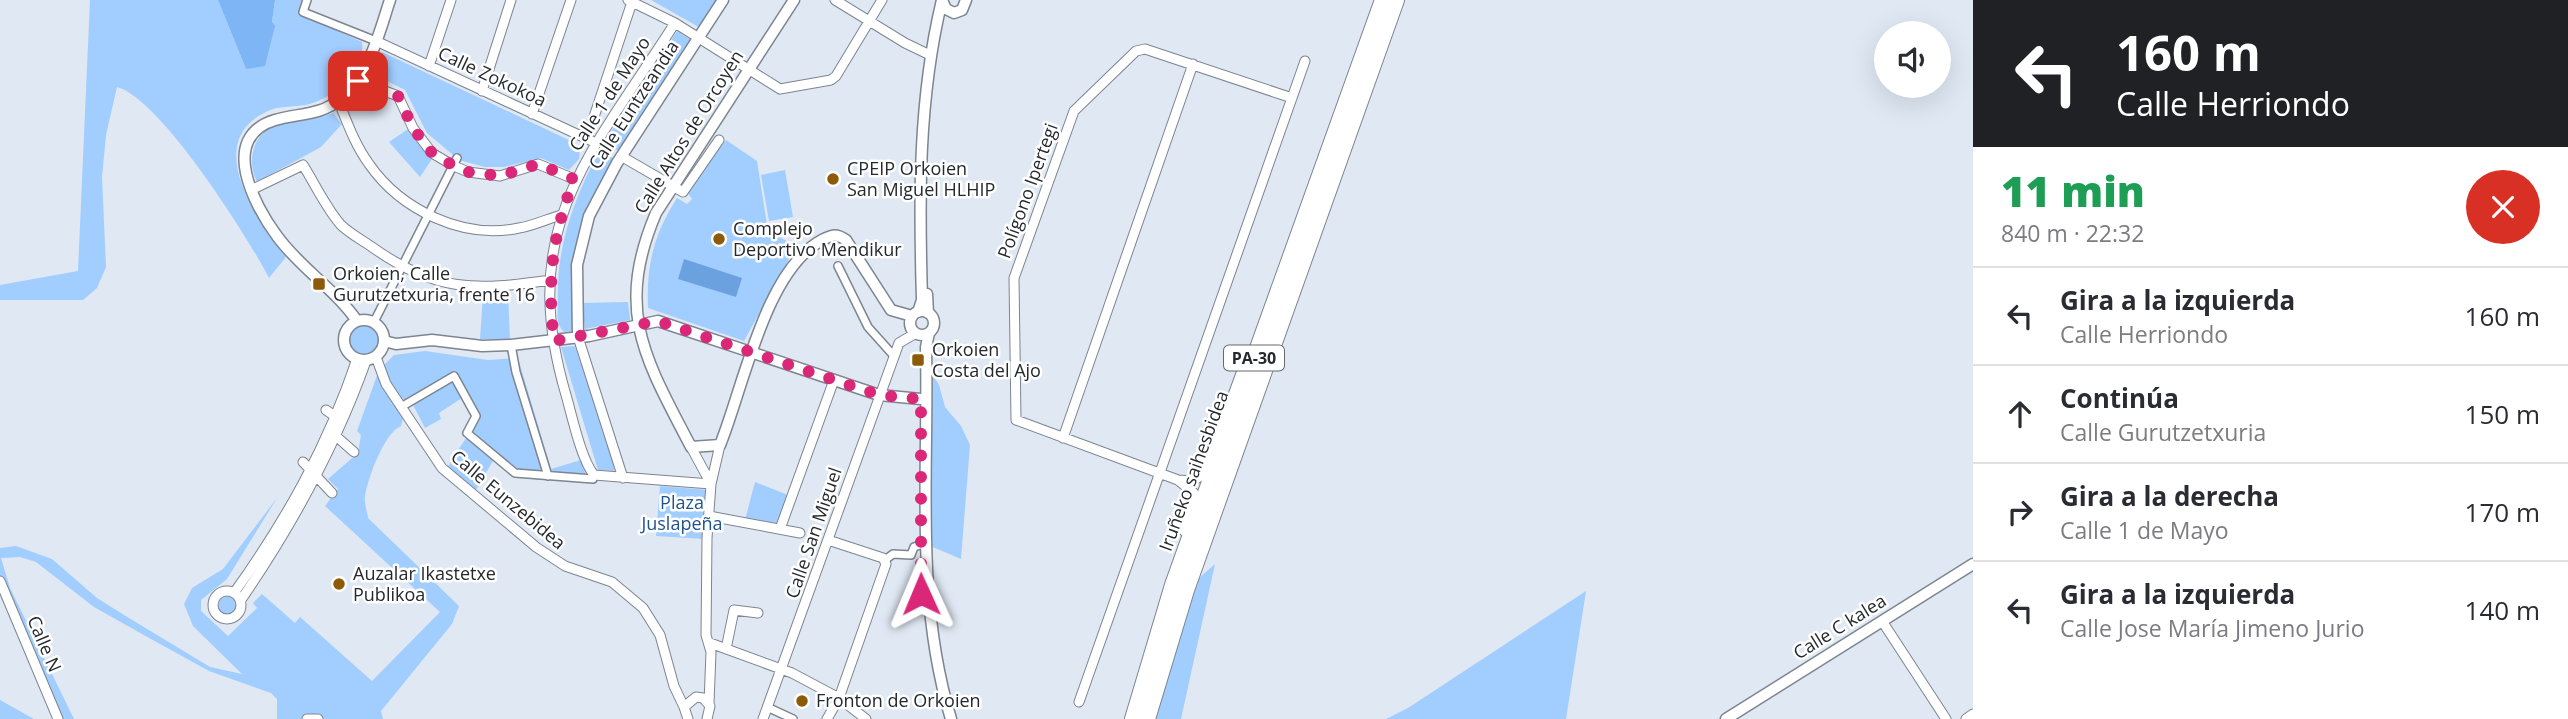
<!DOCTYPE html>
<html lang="es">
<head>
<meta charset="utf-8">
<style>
  :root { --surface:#fff; --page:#f2f2f3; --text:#2b2b33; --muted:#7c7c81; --line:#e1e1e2 }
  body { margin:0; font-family:"Open Sans",sans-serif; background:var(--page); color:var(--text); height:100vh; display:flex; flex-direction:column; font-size:26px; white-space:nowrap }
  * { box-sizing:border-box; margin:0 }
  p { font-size:23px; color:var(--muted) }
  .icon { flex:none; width:38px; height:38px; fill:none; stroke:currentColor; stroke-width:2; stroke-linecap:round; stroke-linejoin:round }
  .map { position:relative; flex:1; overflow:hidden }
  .sheet { display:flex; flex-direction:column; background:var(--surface); width:595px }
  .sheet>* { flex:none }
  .hud { background:#202124; color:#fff; overflow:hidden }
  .controls { position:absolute; left:1874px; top:21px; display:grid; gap:14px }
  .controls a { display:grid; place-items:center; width:77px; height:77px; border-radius:50%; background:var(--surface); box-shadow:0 7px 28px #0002; font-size:35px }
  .pin { position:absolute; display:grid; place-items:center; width:60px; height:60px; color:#fff; margin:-30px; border-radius:14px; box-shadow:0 4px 10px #0006 }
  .me { position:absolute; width:77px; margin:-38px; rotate:359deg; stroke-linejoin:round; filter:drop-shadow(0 0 5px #0008) }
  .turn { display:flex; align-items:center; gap:24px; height:147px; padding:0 28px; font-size:32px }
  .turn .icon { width:91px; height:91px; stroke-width:2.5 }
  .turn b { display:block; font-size:49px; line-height:60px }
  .round { display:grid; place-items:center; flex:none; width:74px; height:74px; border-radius:37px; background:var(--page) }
  .headline { display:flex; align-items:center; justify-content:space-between; height:119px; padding:0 28px }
  h1 { font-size:42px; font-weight:800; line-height:52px; color:#1e9e55 }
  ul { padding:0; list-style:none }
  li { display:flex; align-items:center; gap:21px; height:98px; padding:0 28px; border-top:2px solid var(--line) }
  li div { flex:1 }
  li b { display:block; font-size:26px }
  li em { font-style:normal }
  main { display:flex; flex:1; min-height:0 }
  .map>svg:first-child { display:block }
</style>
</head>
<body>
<main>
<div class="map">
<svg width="1973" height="719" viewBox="0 0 1973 719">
  <rect width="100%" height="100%" fill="#dfe8f3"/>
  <path fill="#a2cdff" d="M90,0H218L246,69L272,22L275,0H303L299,13L362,42C366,71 332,100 305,105C295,107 283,106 273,109C198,137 256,218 286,257L269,278C248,237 160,98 117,87L106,135L102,177L106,267L97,288L83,300H0V285L78,271Z
    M651,0H723L704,30Z
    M677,31L691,40L619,151L603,144Z
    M382,52L573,142L580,149L579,159L569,170L541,158L504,167H485L459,160L427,133L405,90L373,74L378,54Z
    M333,113L342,124L321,147L257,182C246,161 253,131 279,124C298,120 314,120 333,113Z
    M408,129L432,159L420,177L389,142Z
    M726,140L757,161L768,231L796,246L744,341L648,308C646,265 654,234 677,198L687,204L692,199L687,192L716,147L719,149Z
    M599,151L613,158L584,220L574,331L564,332C555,324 558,312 558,301C556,246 574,199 599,151Z
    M785,170L793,217L769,221L761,175Z
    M483,295H508L510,339H480Z
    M628,302L630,320L585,329L582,303Z
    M350 340a14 14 0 1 1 28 0a14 14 0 1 1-28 0Z
    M575,346L615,465L614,471L598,470L561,347Z
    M425,351L488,360L518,358L551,469L581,460L587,479L552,476L553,481L516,477L494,459L476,490L448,467C458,448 470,434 480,416L455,373L403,402L390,385L382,367L394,355Z
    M379,370L405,412L401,426C384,433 368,478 365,496C364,503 367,511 368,518L459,606L452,624L381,711L383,719H277V699L271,693L209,671L142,634L94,607L36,562L20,557L1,558L10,588L74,719H57L0,593V548L16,546L52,559L97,598L124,615L210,667L242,674L193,626L184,604L192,588L223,569L277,498L227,579L201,600V611L228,636L257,608L253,603L262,594L295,623L300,617L372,681L440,612L325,506L338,489L328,479L358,453L361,435L357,431Z
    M930,371L939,385L945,407L961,426L970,445L961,559L928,545Z
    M454,376L465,396L439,413L441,419L425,428L411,401Z
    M755,482L788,495L778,523L745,520Z
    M660,486L709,490L705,539L656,536Z
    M1215,564L1181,719H1155L1198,579Z
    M1586,591L1566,719H1386L1408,708Z
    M218 606a10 10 0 1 1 20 0a10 10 0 1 1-20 0Z
    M0,700L34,719H0Z"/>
  <path fill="#7eb5f4" d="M218,0H275L272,22L275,26L265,66L246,69Z"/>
  <path fill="#6ca1e0" d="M684,259L742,278L736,297L678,279Z"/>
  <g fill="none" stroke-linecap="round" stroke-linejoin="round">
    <defs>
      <path id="pedestrian" d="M307,0L303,12L376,41
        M838,266L868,327L894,356
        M374,322L457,158
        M511,345L516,372L548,476
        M401,407L454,376L476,416L467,433L515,473L593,479L594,475
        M885,560L893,554L911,555L914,547L920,545
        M767,707L793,719"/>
      <path id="minor" d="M628,0L675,23L780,89L831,80L836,76L882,0
        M835,0L905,43L930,55
        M675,23C590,156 516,225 566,395C572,416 581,459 594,475L711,484
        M376,41L594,142
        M429,66L451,0
        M358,81L398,96L413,128L432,153L454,166L468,172L500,176L538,164L574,179
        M482,91L511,0
        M338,100C347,122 355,145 369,164C401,210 463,240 519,228C533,226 547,219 561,215
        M532,114L571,0
        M587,138L632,2
        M621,156L683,192L719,140
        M251,190L303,165C315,184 326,208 341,225C349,233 362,240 372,247C435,292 476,291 550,280
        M578,337L623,478
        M376,357L386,384L442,468L536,547L565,566L612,582L643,608L660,635L674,686L684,707
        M1244,365L1204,474L1193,481L1178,480L1016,420L1014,278L1074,111L1136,51L1145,49L1292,98
        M326,410L336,417
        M337,437L354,452
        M1063,438L1193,64
        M691,447L711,484
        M303,462L332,493
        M1179,481L1194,493V501L1184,531
        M709,516L800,533
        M780,529L834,380
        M0,581L58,719
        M213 605a14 14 0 1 1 28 0a14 14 0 1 1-28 0Z
        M234,593C287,519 328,445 357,359
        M241,600C293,524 335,448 366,361
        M1882,621L1946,719
        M710,643L792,673L839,698L866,719
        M726,649L734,610L758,613
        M1079,702L1305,61
        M709,703L711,652L706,635L707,538L711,484L720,445
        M307,719H318
        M688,719L684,707L696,697L703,698L710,706L707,719
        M763,719L899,343L916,333
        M827,719L839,698L886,564L883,558L828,540
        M1966,719L1973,714"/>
      <path id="tertiary" d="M794,0L656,213C614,312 646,360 691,447L720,445C743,389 765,270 822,240C832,235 836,233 846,240L891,310L912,316
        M942,0L946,9L954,13L962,10L966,0
        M927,294L928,313
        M910 323a12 12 0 1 1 24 0a12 12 0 1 1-24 0Z
        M918,312L922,300C919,198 918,100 942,0
        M344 340a20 20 0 1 1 40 0a20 20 0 1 1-40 0Z
        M357,321C335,289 300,268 277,236C254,205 218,137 275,120C298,113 321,116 340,99C370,73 378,36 390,0
        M929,333L926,347C929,472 914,597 951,719
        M578,337L577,265L589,216L617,163L723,0
        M384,341L396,344L432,340L482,346L511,345L589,336L658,321L879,395L921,399
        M1726,719L1973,564"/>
      <path id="trunk" d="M1133,719L1173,585L1383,0
        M1147,719L1186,590L1396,0"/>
    </defs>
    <use href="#pedestrian" stroke="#7d858f" stroke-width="10"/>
    <use href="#minor" stroke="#7d858f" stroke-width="11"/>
    <use href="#tertiary" stroke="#7d858f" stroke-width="13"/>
    <use href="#trunk" stroke="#7d858f" stroke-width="18"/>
    <use href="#pedestrian" stroke="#fff" stroke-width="7"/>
    <use href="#minor" stroke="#fff" stroke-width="9"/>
    <use href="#tertiary" stroke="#fff" stroke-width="10"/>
    <use href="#trunk" stroke="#fff" stroke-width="16"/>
  </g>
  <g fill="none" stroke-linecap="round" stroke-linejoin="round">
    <path stroke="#db2777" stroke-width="12" stroke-dasharray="0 21.6" d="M358,81L398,96L413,128L432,153L454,166L468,172L500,176L538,164L574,179C552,237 547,280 554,341L658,321L879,395L921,399V594"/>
  </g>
  <g fill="#8d5a08" stroke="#fff" stroke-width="2.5">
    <circle cx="833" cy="179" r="7"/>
    <circle cx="719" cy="239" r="7"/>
    <rect x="312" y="277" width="14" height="14" rx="3.5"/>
    <rect x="911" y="353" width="14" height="14" rx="3.5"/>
    <circle cx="339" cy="584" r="7"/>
    <circle cx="802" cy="701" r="7"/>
  </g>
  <g text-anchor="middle" stroke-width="5" stroke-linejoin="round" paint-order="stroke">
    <rect fill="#fff" stroke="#66696c" stroke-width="2" x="1224" y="345.5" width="60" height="25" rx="5"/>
    <g font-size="16" font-weight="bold" fill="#25292d">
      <text x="1254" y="364">PA-30</text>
    </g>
    <g font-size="18" fill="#25292d" stroke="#fff">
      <text transform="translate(492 77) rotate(25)" y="6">Calle Zokokoa</text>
      <text transform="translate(610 94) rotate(-57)" y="6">Calle 1 de Mayo</text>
      <text transform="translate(634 105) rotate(-57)" y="6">Calle Euntzeandia</text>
      <text transform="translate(689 132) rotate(-58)" y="6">Calle Altos de Orcoyen</text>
      <text transform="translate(1028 191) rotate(-70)" y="6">Polígono Ipertegi</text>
      <text transform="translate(1194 471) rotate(-70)" y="6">Iruñeko saihesbidea</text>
      <text transform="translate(508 500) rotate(40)" y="6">Calle Eunzebidea</text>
      <text transform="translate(814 533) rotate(-71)" y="6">Calle San Miguel</text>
      <text transform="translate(1840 627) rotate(-32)" y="6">Calle C kalea</text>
      <text transform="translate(44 644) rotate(67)" y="6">Calle N</text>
    </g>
    <g font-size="18" fill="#25292d" stroke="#fff" text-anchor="start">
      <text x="847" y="175">CPEIP Orkoien<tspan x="847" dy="21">San Miguel HLHIP</tspan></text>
      <text x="733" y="235">Complejo<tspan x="733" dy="21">Deportivo Mendikur</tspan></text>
      <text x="333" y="280">Orkoien, Calle<tspan x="333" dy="21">Gurutzetxuria, frente 16</tspan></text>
      <text x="932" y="356">Orkoien<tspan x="932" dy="21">Costa del Ajo</tspan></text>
      <text x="353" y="580">Auzalar Ikastetxe<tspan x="353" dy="21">Publikoa</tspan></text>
      <text x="816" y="707">Fronton de Orkoien</text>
    </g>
    <g font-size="18" fill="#1e548e" stroke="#fff">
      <text x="682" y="509">Plaza<tspan x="682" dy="21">Juslapeña</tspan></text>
    </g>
  </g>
</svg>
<div class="controls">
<a><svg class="icon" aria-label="sound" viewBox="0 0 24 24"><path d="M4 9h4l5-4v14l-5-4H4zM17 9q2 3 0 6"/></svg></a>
</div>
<div class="pin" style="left:358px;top:81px;background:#d93025"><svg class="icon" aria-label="arrive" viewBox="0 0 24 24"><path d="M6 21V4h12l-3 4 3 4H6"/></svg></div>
<svg class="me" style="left:921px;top:594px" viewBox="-20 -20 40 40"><path d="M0-17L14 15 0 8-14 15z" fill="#db2777" stroke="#fff" stroke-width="4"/></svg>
</div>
<section class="sheet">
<div class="hud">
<div class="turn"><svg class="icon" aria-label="left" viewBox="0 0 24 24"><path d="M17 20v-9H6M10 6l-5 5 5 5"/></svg><div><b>160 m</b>Calle Herriondo</div></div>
</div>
<div class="headline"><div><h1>11 min</h1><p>840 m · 22:32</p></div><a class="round" style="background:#d93025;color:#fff"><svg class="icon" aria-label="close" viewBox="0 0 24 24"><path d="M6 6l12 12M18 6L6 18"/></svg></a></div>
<ul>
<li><svg class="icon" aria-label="left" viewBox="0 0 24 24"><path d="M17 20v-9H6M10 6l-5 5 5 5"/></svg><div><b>Gira a la izquierda</b><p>Calle Herriondo</p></div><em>160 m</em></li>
<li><svg class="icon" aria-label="ahead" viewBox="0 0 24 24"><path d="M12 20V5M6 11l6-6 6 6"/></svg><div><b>Continúa</b><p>Calle Gurutzetxuria</p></div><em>150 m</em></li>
<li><svg class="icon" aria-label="right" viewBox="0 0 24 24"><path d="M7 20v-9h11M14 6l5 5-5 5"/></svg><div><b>Gira a la derecha</b><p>Calle 1 de Mayo</p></div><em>170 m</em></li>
<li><svg class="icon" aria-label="left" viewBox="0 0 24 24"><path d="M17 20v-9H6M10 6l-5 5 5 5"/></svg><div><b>Gira a la izquierda</b><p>Calle Jose María Jimeno Jurio</p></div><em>140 m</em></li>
</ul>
</section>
</main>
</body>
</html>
